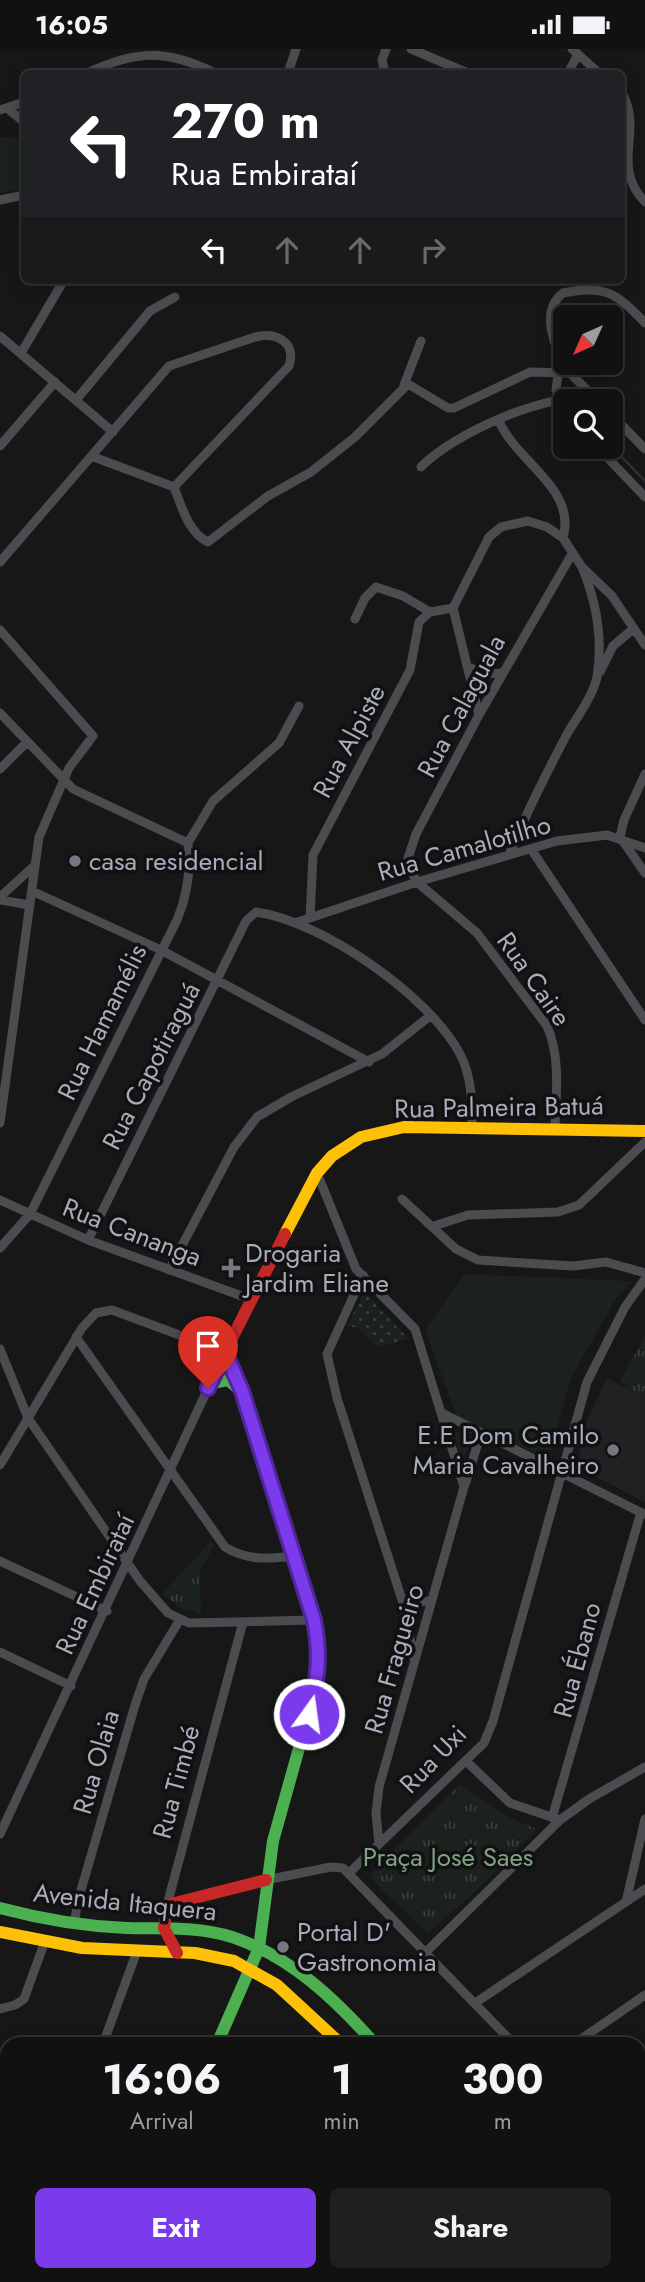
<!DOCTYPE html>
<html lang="en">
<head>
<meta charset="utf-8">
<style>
  :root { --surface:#111; --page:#1e1f1f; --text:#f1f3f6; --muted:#9c9d9f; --line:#303131; --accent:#7c3aed }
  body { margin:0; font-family:Jost,sans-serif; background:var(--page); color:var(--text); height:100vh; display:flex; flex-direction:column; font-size:26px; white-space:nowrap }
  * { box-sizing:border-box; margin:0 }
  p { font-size:23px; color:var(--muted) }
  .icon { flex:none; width:38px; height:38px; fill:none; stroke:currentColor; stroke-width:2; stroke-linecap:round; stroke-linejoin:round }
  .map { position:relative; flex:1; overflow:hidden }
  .panel { position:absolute; left:0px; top:1988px; width:646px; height:245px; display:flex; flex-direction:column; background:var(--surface); border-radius:21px 21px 0 0; box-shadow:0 4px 18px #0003,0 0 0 2px var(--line) }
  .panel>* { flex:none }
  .banner { position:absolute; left:21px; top:21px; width:604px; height:214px; border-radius:10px; box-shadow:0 4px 18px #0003,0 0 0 2px var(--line); background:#202124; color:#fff; overflow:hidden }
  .needle { width:46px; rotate:225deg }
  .fabs { position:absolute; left:553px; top:256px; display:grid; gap:14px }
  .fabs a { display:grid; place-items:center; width:70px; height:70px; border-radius:10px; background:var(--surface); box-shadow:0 4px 18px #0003,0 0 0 2px var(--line); font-size:35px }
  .pin { position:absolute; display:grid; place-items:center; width:60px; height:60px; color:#fff; margin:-72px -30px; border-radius:50% 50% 50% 0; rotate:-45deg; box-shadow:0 0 7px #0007 }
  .pin .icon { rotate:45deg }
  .me { position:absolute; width:77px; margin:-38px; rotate:14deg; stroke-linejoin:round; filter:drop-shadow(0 0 5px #0008) }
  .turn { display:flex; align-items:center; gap:24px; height:147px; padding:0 35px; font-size:32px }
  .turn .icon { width:91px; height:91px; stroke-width:2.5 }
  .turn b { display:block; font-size:49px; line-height:60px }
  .lanes { display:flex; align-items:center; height:66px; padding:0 35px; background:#0003; justify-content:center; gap:35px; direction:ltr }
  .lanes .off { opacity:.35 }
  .eta { display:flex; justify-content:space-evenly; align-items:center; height:119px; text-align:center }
  .eta b { font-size:42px; font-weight:700; line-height:49px }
  .cta { display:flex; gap:14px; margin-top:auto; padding:14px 35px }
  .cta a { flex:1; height:80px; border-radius:10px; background:var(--accent); color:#fff; font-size:28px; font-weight:700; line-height:80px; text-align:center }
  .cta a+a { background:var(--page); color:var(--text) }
  .status { display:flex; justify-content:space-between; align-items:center; height:49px; padding:0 35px; background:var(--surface); direction:ltr }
  .status svg { height:19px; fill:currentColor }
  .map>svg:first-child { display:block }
</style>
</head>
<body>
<div class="status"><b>16:05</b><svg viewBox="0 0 49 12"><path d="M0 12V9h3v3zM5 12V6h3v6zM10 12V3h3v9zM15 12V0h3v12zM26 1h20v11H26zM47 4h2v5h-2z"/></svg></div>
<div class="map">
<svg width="645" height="2233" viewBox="0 0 645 2233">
  <defs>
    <pattern id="grass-dots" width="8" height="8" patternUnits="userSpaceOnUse" patternTransform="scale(1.75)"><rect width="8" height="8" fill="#1b211c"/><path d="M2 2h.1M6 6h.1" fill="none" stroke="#393f3b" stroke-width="1.8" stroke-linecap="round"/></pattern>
    <pattern id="park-tufts" width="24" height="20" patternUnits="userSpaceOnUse" patternTransform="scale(1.75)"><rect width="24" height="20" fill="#1b211c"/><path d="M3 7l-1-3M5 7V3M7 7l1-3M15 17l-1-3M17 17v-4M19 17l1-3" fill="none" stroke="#393f3b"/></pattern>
  </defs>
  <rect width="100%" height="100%" fill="#171717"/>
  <path fill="#212124" d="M607,1329L645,1349V1453L578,1419L582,1382Z"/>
  <path fill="url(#grass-dots)" d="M364,1243L409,1290L378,1298L358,1279L347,1277Z"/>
  <path fill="url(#park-tufts)" d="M645,1287V1349L630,1341L620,1331Z
    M454,1382L473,1388L462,1412Z
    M211,1492L214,1496L200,1523L201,1564L182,1560L162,1545Z
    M460,1735L510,1769L537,1780L473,1845L427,1884L375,1834L370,1825Z"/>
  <path fill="#1b211c" d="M0,88L24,89V140L0,144Z
    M464,1225L632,1232L614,1253L570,1331L549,1411L456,1366L425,1281Z"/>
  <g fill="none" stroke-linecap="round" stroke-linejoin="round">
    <path stroke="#2a3239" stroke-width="2.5" d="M611,397L645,432"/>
    <path stroke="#4b4c50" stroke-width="9" d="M411,0L468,24
      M572,0L599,24
      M87,24C136,1 166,0 215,24
      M288,24L296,0
      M385,24L382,11L386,0
      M568,24L577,7
      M621,42C645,83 609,115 645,153
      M7,59L24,73
      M0,61L24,53
      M0,151L24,146
      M0,287L113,383
      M21,304L64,231
      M570,324C556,303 538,263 563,244C605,235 616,244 645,274
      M558,325L556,341L560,350
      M404,336L421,292
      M76,351L150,262L175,248
      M611,365L645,400
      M499,372C517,414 577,439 563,489
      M0,397L55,333
      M602,403L645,448
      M91,407L174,438C181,456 189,485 208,493L268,447L311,423L355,388L408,335L448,359H454L530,323L570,324L598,352
      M421,418C454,384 549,342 596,349
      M0,513L169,317L255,288C276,283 297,293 289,317L174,438
      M453,559L489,488L501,478L528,472L547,478L563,489L582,518L612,547L645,596
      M453,559L479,666
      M355,570L365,549L376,538L403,547L430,563
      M0,581L93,687L69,719L39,788L0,1074
      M468,618L485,625L502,624
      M600,623L613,597L633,580
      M0,664L73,740L188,794
      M0,720L27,693
      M645,725L624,771L620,788L645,824
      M188,794L213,752L279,694L299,657
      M531,800L645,971
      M509,806C526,764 546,725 567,685C577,668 593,647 597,628C603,591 596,552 582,518
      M32,842L161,901L369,1013
      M0,848L34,817
      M0,851L30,856
      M310,869L313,806L410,621L419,573L430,563L453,559
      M295,874L417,833L557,792L607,786L645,799
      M555,1079C556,1045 561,1009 547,977L477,884L417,833L409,818L408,809L416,785L479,666L572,505
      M317,1124L356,1220L415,1280L464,1438L379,1738L376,1764L379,1795
      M402,1150L456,1200L478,1211L573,1217L606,1213L645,1224
      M0,1151L88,1191L250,1250
      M434,1177L468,1166L558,1163L579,1156L645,1093
      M88,1191L246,872L256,863C321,872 429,946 460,1005C472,1028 472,1053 472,1079
      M0,1199L30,1165L177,871C188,845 191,821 188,794
      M169,1221L234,1098L257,1068L291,1048L382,1005L430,967
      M363,1226L327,1305L337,1349L403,1554L414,1610
      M76,1288L225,1498C247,1512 270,1510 295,1507
      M0,1300L28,1369L140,1532L168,1564L189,1574L314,1571
      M442,1364L644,1465
      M0,1416L82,1279L96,1264L112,1261L225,1303L0,1785
      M465,1436L481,1384
      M0,1512L107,1562
      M403,1554L431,1552
      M0,1603L71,1637
      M467,1713L510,1754L560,1771L589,1750L645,1718
      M552,1769L641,1463
      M349,1824L484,1694L493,1672L587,1333L625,1258L645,1230
      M266,1831L331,1818L343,1819L514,1995
      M626,1853L645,1770
      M167,1856L243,1573
      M74,1874L79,1848L135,1656L144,1630L179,1572
      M426,1903L560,1771
      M475,1954L645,1840
      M0,1960L15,1956L24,1950L45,1892
      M103,1995L137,1902
      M574,1995L645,1946
      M0,2045L7,2044
      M639,2066L645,2058
      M639,2123L645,2115
      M0,2144L7,2142
      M198,2226L207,2233
      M330,2226L339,2233
      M463,2226L472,2233
      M0,2231L24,2226
      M508,2233L514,2226
      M549,2233L555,2226"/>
    <path stroke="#4caf50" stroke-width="12" d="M210,1335L228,1331L241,1342
      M0,1859C41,1870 83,1877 126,1879C161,1880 198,1877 232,1888C290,1907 335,1950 375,1995
      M217,1995L259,1899L273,1792L315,1642L320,1602L295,1507L253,1380
      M639,2182H645
      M116,2226V2233"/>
    <path stroke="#ffc107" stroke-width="12" d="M285,1185L317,1124L332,1107L361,1088L404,1078L645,1082
      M0,1883L82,1899L195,1904L234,1912L277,1936L341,1995"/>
    <path stroke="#c62828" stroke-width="12" d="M253,1380L225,1303L285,1185
      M177,1904L164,1879L167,1856L266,1831
      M639,2164H645"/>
  </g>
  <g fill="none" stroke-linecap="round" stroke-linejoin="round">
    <defs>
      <path id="route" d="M208,1339L225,1303L242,1342L314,1571C321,1605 318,1631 309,1665"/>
    </defs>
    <use href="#route" stroke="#51269a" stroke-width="18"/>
    <use href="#route" stroke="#7c3aed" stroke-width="12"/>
  </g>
  <g fill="#757880" stroke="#111113" stroke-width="2.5">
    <circle cx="75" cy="812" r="7"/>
    <path d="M227.5 1208.5h7v7h7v7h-7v7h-7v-7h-7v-7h7z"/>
    <circle cx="613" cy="1401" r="7"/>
    <circle cx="283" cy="1898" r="7"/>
  </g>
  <g text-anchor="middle" stroke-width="7" stroke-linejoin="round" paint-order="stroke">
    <g font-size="26" fill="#a8adb8" stroke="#111113">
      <text transform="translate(461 657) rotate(-62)" y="9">Rua Calaguala</text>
      <text transform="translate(349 692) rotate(-62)" y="9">Rua Alpiste</text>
      <text transform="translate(464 799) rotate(-16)" y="9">Rua Camalotilho</text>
      <text transform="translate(534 930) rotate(55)" y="9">Rua Caire</text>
      <text transform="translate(102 973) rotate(-64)" y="9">Rua Hamamélis</text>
      <text transform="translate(151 1017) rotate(-63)" y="9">Rua Capotiraguá</text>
      <text transform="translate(499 1058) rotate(-1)" y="9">Rua Palmeira Batuá</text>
      <text transform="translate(132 1183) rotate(21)" y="9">Rua Cananga</text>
      <text transform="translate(95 1535) rotate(-65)" y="9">Rua Embirataí</text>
      <text transform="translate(394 1610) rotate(-74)" y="9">Rua Fragueiro</text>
      <text transform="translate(577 1611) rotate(-75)" y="9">Rua Ébano</text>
      <text transform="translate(433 1710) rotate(-46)" y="9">Rua Uxi</text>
      <text transform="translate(96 1713) rotate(-74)" y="9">Rua Olaia</text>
      <text transform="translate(176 1733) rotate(-75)" y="9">Rua Timbé</text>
      <text transform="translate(125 1853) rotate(6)" y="9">Avenida Itaquera</text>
    </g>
    <g font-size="26" fill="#a8adb8" stroke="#111113" text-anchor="start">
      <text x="89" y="821">casa residencial</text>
      <text x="245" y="1213">Drogaria<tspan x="245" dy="30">Jardim Eliane</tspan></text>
      <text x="599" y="1395" text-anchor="end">E.E Dom Camilo<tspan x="599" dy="30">Maria Cavalheiro</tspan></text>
      <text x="297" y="1892">Portal D'<tspan x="297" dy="30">Gastronomia</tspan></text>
    </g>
    <g font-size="26" fill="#7fa381" stroke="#111113">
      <text x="448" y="1817">Praça José Saes</text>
    </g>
  </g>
</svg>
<div class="fabs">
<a><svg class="needle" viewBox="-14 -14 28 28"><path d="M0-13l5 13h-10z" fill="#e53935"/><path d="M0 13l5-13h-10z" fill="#9c9d9f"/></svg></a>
<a><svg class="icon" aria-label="search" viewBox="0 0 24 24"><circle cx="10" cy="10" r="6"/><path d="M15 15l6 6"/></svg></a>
</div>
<div class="pin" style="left:208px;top:1339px;background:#d93025"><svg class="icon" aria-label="arrive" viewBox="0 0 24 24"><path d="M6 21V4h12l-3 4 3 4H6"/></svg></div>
<svg class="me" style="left:309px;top:1665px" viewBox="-20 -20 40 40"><circle r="17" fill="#7c3aed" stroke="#fff" stroke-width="3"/><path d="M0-11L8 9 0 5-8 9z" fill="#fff"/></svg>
<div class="banner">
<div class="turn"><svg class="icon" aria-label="left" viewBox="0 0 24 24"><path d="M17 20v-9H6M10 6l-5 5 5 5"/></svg><div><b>270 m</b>Rua Embirataí</div></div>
<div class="lanes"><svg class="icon" aria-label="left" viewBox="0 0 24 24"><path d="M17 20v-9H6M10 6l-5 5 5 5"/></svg><svg class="icon off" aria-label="ahead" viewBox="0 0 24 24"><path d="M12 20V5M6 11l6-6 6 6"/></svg><svg class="icon off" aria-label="ahead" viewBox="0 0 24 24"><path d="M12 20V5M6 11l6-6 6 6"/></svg><svg class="icon off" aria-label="right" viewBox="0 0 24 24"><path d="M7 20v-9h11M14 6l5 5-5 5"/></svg></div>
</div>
<section class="panel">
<div class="eta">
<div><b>16:06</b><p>Arrival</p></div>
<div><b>1</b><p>min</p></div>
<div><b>300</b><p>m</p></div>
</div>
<div class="cta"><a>Exit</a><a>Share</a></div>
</section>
</div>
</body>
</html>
